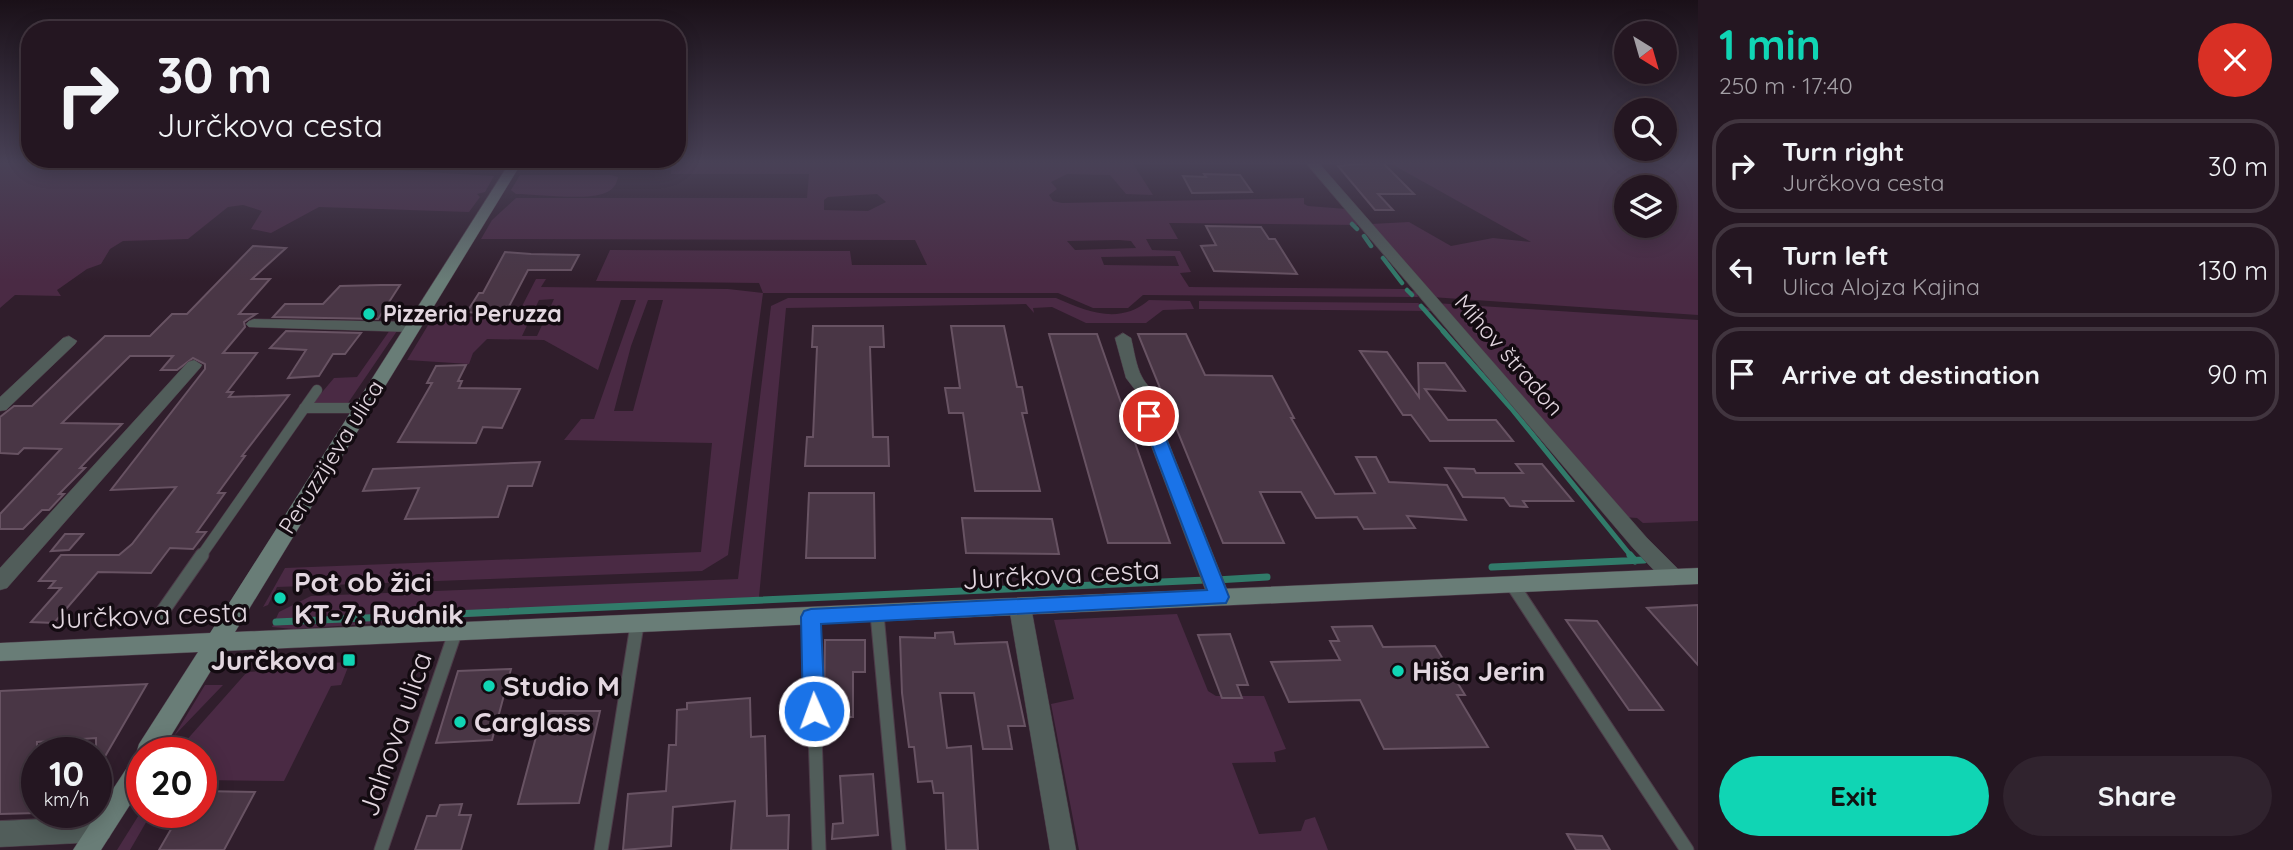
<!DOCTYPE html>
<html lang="en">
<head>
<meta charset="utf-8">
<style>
  :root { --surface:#241621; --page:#30232e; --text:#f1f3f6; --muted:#a39fa5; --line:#41353f; --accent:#10d5b4 }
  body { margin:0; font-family:Quicksand,sans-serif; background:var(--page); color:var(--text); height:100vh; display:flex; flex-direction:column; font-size:26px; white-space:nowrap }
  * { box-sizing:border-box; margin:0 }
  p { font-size:23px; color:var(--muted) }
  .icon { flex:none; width:38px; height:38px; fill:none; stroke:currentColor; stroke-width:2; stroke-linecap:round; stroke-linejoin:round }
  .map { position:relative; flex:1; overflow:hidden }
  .side { display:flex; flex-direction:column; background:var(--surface); width:595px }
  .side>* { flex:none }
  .banner { position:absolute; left:21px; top:21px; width:665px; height:147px; border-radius:28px; box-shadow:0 4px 18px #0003,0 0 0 2px var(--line); background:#241621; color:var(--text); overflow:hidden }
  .needle { width:46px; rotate:143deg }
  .fabs { position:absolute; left:1614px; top:21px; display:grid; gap:14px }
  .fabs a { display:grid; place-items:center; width:63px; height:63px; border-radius:50%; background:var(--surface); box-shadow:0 4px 18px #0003,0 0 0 2px var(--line); font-size:35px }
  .speed { position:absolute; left:21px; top:737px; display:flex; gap:14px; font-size:35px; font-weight:700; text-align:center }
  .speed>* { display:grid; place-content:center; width:91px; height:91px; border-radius:50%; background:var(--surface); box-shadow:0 4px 18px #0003,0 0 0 2px var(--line); line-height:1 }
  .speed small { font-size:18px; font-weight:400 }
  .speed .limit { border:10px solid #d22; background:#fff; color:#111 }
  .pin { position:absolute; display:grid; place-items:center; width:60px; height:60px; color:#fff; margin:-30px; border:4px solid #fff; border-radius:50%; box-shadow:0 2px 7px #0007 }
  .me { position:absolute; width:77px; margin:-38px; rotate:358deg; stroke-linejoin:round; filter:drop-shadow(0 0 5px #0008) }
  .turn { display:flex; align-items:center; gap:24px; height:147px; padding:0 21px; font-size:32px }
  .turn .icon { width:91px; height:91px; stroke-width:2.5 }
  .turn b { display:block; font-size:49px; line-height:60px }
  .round { display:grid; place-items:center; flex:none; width:74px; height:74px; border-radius:37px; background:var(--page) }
  .overview { display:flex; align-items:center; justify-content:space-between; height:119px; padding:0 21px }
  h1 { font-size:42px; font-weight:700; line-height:52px; color:var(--accent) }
  .cta { display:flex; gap:14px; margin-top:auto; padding:14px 21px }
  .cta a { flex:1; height:80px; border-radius:42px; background:var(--accent); color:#111; font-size:28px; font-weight:700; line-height:80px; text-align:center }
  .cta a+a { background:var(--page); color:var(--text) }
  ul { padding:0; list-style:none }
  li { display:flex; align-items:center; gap:21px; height:94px; margin:0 14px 10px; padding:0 7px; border:4px solid var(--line); border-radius:28px }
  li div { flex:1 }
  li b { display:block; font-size:26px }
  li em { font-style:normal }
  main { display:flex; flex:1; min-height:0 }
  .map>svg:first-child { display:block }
</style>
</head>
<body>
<main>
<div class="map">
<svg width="1698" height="850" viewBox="0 0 1698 850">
  <rect width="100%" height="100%" fill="#301e2c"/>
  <path fill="#4a2a44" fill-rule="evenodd" d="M0,162H397L393,170L494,176L485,192L477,194L480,197L469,212L319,207L271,233L251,229L262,211L243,205L228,207L188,239L123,241L110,249L101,264L87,269L60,288L57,290L61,296L15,295L0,308Z
    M672,162H1132L1153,195L1126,194L1110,175L1067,174L1051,182L1057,189L1049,195L1053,201L1062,203L1304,198V204L1308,206L1347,209L1358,225L1169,223L1178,239H1146L1152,250L1180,251L1191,272L1180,273L1189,287L1404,289L1416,292L1418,297L1143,295L1128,308H1093L1058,293H763L728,555L702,571L277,587L268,605L263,607L285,568L701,552L712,443L564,440L581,419H594L636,300H621L598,370L544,340L487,339L473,353L469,364L407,360L433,317L517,316L536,279H546L541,287L728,289L763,293L759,283L596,281L610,250L850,251L852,265H927L915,240L481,239L492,220L516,198H807L809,174H671ZM877,194L886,202L868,211L824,210V200L828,197ZM1119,240L1131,241L1136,248L1075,250L1067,241ZM1175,256L1179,266L1104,265L1101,257ZM554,299L537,336H522L539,300ZM648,300H663L633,411H614L631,346Z
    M1388,162H1698V315L1431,297L1371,224L1409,222L1451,246L1493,238L1531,242ZM1626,187H1664V226H1626Z
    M520,175H610L618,177C617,184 613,190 605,193C586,201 538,194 516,194L511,190Z
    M788,298H1056C1088,312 1120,325 1149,300L1190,301L1194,309L1163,310L1146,323H1086L1052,307L1033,308L1034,313L1026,304L786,308L759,597L294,629L272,627L279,612L311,596L738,579L771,306Z
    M1199,301L1418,303L1433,311L1199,309Z
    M1435,303L1698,320V521L1643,523L1637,518L1623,517Z
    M390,330L397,331L348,403H313L334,378L357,377Z
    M1177,614L1208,691L1216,696H1264L1286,749L1274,752L1276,762L1232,763L1259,834L1301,831L1305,820L1315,817L1328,850H1079L1051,704L1074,699L1054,620Z
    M350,662L341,685L331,686L284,781L201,780V752H176L247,672L262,671L265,666Z
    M205,685H223L174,736Z
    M142,810L152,812L130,850H117Z"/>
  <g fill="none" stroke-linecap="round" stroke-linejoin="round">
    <path stroke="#317b6a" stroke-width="4.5" d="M1352,224L1357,229
      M1364,236L1371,246
      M1383,258L1402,283
      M1407,290L1412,295
      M1421,306L1445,333"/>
    <path stroke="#317b6a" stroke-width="5" d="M1443,331L1511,408L1631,556"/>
    <path stroke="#317b6a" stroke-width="7" d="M1630,555L1635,561
      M1492,567L1644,560
      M1216,580L1267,577
      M276,622L1206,580"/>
  </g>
  <path fill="#493645" stroke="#685363" stroke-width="2" d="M1382,162L1414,194H1378L1393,210H1375L1338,166Z
    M1204,174L1240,175L1252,192L1192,193L1183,176L1206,177Z
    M1206,226L1261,227L1269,239H1275L1297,274L1214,271L1201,246L1216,245Z
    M253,246L286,248L252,279H270L239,314H256L244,322L245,327L223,353H257L227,392H233L229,397L289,395L242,456H245L218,493H225L197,532H206L193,549L170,548L151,573L98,572L54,623L31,622L61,588H49L55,581H39L61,555H119L132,544L176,487L111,490L205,369V364L193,358L177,370H161L173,356H130L62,423L122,424L80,468H85L59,494H64L49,510H42L23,529H0V514L61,449L24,448L18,454L0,453V417L14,406H32L105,336H150L172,314H187Z
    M505,252L531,254L579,255L571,270H528L504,316L467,312L479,293H483Z
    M381,285H400L378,319L273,317L285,304H323L340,286Z
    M813,326H883L884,347H870L873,437H888L889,466H805L807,437H813L817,347H812Z
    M951,326H1004L1017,387H1022L1027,413H1022L1040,491H975L963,413H949L945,388H960Z
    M286,331L361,333L345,354H333L319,376L288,378L306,350L270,348Z
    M1049,334H1097L1170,543H1108Z
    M1138,334H1186L1205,375L1272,376L1294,418H1291L1335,494L1375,493L1356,457H1376L1389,482L1447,485L1466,520L1407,516L1415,528L1364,529L1357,517L1316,518L1301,492H1260L1284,543H1223Z
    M1360,351L1387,352L1419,397L1418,363H1445L1465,391L1425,389L1448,420H1496L1513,441H1430L1411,415H1403Z
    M466,365L458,381H462L459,388L520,389L502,428L483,427L476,443L398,442L432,383H427L436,366Z
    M540,462L532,486H508L498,517L405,519L419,488L363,491L373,469Z
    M1516,464H1542L1573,501H1523L1527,507L1510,506L1504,498L1463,497L1445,468L1474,469L1476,473H1523Z
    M809,493H874L875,558H806Z
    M962,518L1052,519L1059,554L966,553Z
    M65,534H83L69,550L51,551Z
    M1698,605V665L1647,608Z
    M1566,620L1597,621L1663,710H1629Z
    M1372,626L1383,647L1435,646L1465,695H1457L1488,747L1384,749L1360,700L1289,702L1271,662L1340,660L1330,641H1339L1332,627Z
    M953,632L955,644L1007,642L1025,726H1008L1012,749H983L974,693H940L947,748L971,746L978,850H946L943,793H934L932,781L918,782L914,747H909L902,693L900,637L935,638V633Z
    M1230,634L1248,685H1237L1242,698H1222L1198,635Z
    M825,640H865V672H853V717H824Z
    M511,669L492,740L436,743L458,671Z
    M147,684L96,772V738L37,742V813L0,814V691Z
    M750,698L751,737L765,736L767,816L789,815L788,850H731L735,801L673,807L671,846L623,850L628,794L666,791L669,745H676L677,710L687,709V703Z
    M543,711H600L579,803L518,804Z
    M873,774L878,835L832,839L833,824L843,823L840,776Z
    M201,791L255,792L224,850H159L181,812H201Z
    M462,804L459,815H471L461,850H415L427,816H436L440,805Z
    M1567,834L1602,836L1610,850H1576Z"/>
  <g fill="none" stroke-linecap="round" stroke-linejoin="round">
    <defs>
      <path id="service-far1" d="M304,408H362
        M201,556L317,390"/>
      <path id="service" d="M1512,584L1687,850
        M877,614L899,850
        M811,617L819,850
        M158,618L202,555
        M381,850L455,633
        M601,850L637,625"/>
      <path id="minor" d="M1305,162H1318L1647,538L1680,571L1683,577L1680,583L1673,585L1666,583L1633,548Z
        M254,319L413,322L421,327L413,332L249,327L246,324L249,321Z
        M1123,333L1131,338C1134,350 1136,366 1142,377C1150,392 1166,397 1158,416L1230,597L1227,603L1219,605L1211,603L1208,597L1140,416L1144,407L1143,400L1126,378L1115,338Z
        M69,336L77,341L75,344L6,410L0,411V397L63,338Z
        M194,360L202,365L200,368L7,588L0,590V568L188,362Z
        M1020,599L1028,601L1031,607L1076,850H1050L1009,607L1012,601Z
        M100,816L109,820L113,829L109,838L100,842L0,847V821Z"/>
      <path id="secondary" d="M510,162H522L235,632L1698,568V584L223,651L161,752H142V786L101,850H73L136,754L139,744L198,652L0,661V643L210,633Z"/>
    </defs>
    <use href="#service-far1" stroke="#4d3c49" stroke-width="11"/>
    <use href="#service" stroke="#4d3c49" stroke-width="15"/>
    <use href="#minor" stroke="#4d3c49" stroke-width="1"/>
    <use href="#secondary" stroke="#4d3c49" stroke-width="1"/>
    <use href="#service-far1" stroke="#515d5a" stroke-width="10"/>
    <use href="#service" stroke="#515d5a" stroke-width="13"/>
    <use href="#minor" fill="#515d5a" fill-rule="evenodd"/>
    <use href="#secondary" fill="#697d77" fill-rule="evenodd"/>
  </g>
  <linearGradient id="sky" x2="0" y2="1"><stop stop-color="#1a1018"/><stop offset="0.58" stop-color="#484156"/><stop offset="1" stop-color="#484156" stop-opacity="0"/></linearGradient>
  <rect width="1698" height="281" fill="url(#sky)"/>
  <path fill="#1a73e8" stroke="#114b97" stroke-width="2" d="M1149,411L1157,416L1229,597L1226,603L821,624L825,711L821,718L814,720L806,718L803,711L801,617L804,611L811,609L1207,590L1141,416Z"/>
  <g fill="#10d5b4" stroke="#130b11" stroke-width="2.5">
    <circle cx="369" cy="314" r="7"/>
    <circle cx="280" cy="598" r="7"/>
    <rect x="342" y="653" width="14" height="14" rx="3.5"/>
    <circle cx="1398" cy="671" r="7"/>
    <circle cx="489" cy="686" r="7"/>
    <circle cx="460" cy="722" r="7"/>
  </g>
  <g text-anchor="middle" stroke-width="7" stroke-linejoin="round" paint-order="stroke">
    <g font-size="23" font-weight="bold" fill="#e3d7e0" stroke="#130b11" text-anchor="start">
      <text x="383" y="322">Pizzeria Peruzza</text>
    </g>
    <g font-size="23" fill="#e3d7e0" stroke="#130b11">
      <text transform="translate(1509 355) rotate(49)" y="8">Mihov štradon</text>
      <text transform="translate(331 457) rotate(-58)" y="8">Peruzzijeva ulica</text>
    </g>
    <g font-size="28" fill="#e3d7e0" stroke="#130b11">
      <text transform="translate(1061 574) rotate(-3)" y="10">Jurčkova cesta</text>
      <text transform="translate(149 615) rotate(-2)" y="10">Jurčkova cesta</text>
      <text transform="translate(395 734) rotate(-71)" y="10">Jalnova ulica</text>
    </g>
    <g font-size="28" font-weight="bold" fill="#e3d7e0" stroke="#130b11" text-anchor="start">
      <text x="294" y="592">Pot ob žici<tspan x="294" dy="32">KT-7: Rudnik</tspan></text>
      <text x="335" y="670" text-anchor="end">Jurčkova</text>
      <text x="1412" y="681">Hiša Jerin</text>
      <text x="503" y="696">Studio M</text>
      <text x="474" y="732">Carglass</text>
    </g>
  </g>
</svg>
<div class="fabs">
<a><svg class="needle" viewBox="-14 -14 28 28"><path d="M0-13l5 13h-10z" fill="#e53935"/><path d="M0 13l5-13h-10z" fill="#a39fa5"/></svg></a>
<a><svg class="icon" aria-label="search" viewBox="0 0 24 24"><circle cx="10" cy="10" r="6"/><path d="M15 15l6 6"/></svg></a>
<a><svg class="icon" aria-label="layers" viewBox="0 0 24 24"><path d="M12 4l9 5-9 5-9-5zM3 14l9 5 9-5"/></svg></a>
</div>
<div class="speed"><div>10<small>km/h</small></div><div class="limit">20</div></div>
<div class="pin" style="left:1149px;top:416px;background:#d93025"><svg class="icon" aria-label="arrive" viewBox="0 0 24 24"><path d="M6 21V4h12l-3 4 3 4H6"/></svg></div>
<svg class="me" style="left:814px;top:711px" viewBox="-20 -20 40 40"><circle r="17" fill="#1a73e8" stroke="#fff" stroke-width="3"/><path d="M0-11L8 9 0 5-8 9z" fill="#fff"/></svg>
<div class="banner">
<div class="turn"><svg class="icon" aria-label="right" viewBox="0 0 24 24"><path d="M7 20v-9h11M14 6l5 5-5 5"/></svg><div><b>30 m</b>Jurčkova cesta</div></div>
</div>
</div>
<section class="side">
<div class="overview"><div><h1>1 min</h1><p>250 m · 17:40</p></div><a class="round" style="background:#d93025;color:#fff"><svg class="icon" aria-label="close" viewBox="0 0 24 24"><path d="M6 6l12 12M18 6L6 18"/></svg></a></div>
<ul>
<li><svg class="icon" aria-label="right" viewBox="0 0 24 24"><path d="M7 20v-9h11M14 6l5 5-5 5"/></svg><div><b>Turn right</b><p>Jurčkova cesta</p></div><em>30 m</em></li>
<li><svg class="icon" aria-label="left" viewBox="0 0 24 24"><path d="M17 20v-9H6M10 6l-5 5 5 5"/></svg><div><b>Turn left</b><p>Ulica Alojza Kajina</p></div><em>130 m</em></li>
<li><svg class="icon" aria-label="arrive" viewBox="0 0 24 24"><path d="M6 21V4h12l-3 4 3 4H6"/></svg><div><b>Arrive at destination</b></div><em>90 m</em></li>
</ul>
<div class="cta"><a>Exit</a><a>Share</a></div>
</section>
</main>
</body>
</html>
